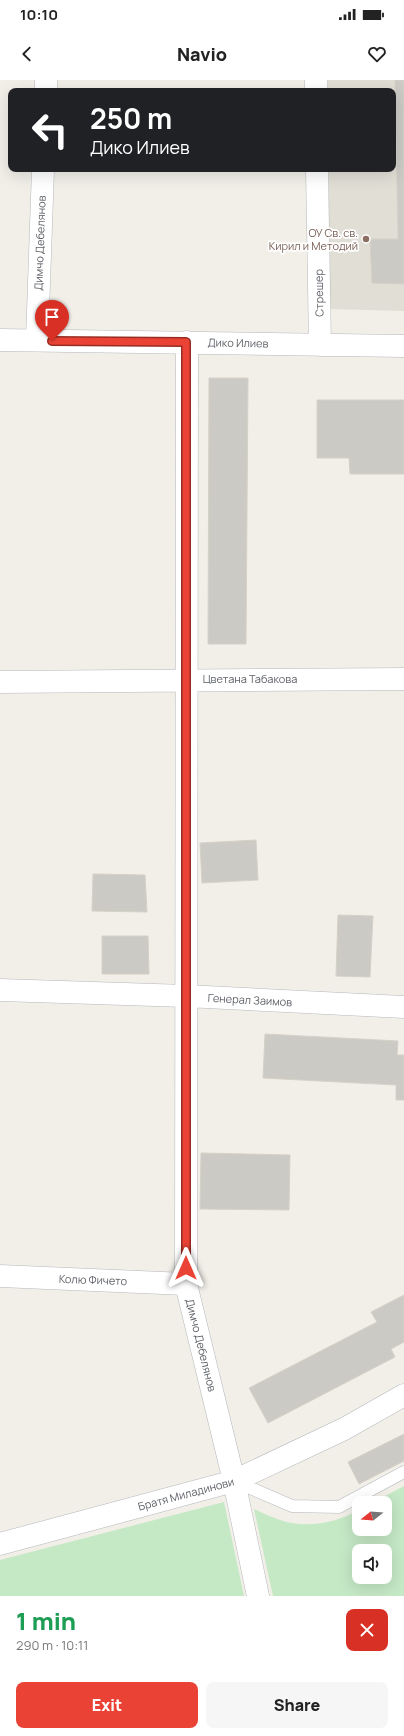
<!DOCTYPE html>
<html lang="en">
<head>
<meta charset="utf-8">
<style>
  :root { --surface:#fff; --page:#f6f6f6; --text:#222; --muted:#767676; --accent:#ea4335 }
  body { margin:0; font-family:Manrope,sans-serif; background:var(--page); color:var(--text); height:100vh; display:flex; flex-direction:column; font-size:15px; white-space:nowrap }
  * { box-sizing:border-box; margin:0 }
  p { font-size:13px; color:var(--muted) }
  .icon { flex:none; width:22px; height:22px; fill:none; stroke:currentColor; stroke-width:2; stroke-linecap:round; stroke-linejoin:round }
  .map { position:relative; height:1516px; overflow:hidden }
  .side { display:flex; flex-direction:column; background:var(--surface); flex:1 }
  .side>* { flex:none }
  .guide { position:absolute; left:8px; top:8px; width:388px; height:84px; border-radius:8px; box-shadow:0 4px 16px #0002; background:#202124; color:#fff; overflow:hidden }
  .needle { width:26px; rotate:253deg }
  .tools { position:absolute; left:352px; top:1416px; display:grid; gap:8px }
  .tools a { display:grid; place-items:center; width:40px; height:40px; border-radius:8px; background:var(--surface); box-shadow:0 4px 16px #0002; font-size:20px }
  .pin { position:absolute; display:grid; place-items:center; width:34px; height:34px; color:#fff; margin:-41px -17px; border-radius:50% 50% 50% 0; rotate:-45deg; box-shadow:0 0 4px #0007 }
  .pin .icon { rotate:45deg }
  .me { position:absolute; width:44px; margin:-22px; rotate:0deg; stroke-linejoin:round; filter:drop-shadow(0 0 3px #0008) }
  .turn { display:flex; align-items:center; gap:14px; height:84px; padding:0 16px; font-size:18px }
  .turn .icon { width:52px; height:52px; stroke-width:2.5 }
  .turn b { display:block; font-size:28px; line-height:34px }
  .round { display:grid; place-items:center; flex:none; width:42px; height:42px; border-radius:8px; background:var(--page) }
  .overview { display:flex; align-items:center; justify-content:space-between; height:68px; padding:0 16px }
  h1 { font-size:24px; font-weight:800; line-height:30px; color:#1e9e55 }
  .action { display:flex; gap:8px; margin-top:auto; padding:8px 16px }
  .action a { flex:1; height:46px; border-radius:8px; background:var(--accent); color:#fff; font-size:16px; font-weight:800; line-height:46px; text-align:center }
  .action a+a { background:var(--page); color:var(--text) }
  .status { display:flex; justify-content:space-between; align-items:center; height:28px; padding:0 20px; background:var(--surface); direction:ltr }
  .status svg { height:11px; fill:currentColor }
  header { display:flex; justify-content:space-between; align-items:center; height:52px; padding:0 16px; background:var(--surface); font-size:18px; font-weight:800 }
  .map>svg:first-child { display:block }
</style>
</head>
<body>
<div class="status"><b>10:10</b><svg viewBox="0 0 49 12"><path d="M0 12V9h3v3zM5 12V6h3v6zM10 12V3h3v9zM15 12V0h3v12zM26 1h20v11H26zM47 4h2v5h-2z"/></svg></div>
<header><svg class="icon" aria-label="back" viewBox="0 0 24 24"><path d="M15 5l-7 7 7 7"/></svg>Navio<svg class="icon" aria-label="heart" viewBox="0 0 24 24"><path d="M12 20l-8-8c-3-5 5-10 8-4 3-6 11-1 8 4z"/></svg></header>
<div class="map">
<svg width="404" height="1516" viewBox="0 0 404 1516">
  <rect width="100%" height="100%" fill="#f1efe8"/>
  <path fill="#e1ded6" d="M328,0H404V231L329,229V89H393V11H328Z"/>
  <path fill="#c5e8c5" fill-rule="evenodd" d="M404,1406V1516H273L254,1429C263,1433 271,1437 280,1440C306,1449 336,1443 359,1430V1449H385V1423H372ZM359,1471H385V1497H359Z
    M224,1422L244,1516H0V1480Z"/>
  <path fill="#cccac5" stroke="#d6d1c6" d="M395,0H404V204L372,203L370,159H398Z
    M209,298H248L246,564H208Z
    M317,320H404V394H350L349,378H317Z
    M256,760L258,800L202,803L200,763Z
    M93,794L145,795L147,832L92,831Z
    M338,835L373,836L370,897L336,896Z
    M102,856H148L149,894H102Z
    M265,954L398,961L397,975H404V1020H396V1005L263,998Z
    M201,1073L290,1075L289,1130L200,1129Z
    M404,1215V1262L391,1269L395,1277L268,1343L249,1308L377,1242L371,1232Z
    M404,1354V1381L359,1404L348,1382Z"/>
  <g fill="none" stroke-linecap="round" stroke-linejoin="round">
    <defs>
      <path id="lane" d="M234,1401L292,1426L339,1427L404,1392"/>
      <path id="street" d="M316,0V11
        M46,11V0
        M317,89L320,265
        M0,260L404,266
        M37,260L43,89
        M187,262L186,1204L234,1401L258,1516
        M0,602L404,599
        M0,910L186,916L404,927
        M0,1196L186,1204
        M0,1464L234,1401L344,1349L404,1315"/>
    </defs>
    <use href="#lane" stroke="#b5b8bc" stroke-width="13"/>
    <use href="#street" stroke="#b5b8bc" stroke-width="23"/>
    <use href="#lane" stroke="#fff" stroke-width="12"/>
    <use href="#street" stroke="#fff" stroke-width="22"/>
  </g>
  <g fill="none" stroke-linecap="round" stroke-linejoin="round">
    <defs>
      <path id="route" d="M52,261L186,262V1188"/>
    </defs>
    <use href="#route" stroke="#982c22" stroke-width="10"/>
    <use href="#route" stroke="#ea4335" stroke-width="7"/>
  </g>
  <circle fill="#8d6e63" stroke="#fff" stroke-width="1.5" cx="366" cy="159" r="4"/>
  <g text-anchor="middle" stroke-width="3.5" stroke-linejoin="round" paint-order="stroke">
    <g font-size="11" fill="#785e54" stroke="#fff" text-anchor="end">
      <text x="358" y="157">ОУ Св. св.<tspan x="358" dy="13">Кирил и Методий</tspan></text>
    </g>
    <g font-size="11" fill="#5f6368" stroke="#fff">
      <text transform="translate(40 163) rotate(-88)" y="4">Димчо Дебелянов</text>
      <text transform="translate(319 213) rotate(-91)" y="4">Стрешер</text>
      <text transform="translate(238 263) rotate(1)" y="4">Дико Илиев</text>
      <text x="250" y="603">Цветана Табакова</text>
      <text transform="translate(250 920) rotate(3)" y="4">Генерал Заимов</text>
      <text transform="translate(93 1200) rotate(2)" y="4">Колю Фичето</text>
      <text transform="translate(201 1265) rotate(76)" y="4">Димчо Дебелянов</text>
      <text transform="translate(186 1414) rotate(-15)" y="4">Братя Миладинови</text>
    </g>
  </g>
</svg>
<div class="tools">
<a><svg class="needle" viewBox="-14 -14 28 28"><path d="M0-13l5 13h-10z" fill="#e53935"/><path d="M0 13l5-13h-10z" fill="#767676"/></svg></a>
<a><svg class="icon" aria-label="sound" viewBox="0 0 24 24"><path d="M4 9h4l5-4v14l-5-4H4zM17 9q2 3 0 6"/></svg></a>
</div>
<div class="pin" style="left:52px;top:261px;background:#d93025"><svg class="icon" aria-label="arrive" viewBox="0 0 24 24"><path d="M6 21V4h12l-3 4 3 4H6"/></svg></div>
<svg class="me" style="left:186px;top:1188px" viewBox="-20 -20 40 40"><path d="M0-17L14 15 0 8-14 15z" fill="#ea4335" stroke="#fff" stroke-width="4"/></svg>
<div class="guide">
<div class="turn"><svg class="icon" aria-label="left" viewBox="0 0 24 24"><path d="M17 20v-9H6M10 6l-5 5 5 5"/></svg><div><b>250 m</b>Дико Илиев</div></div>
</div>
</div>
<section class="side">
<div class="overview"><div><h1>1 min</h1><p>290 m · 10:11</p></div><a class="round" style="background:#d93025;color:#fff"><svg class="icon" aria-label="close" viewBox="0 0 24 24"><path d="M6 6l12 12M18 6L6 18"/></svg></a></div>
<div class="action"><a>Exit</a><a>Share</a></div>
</section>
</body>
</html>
